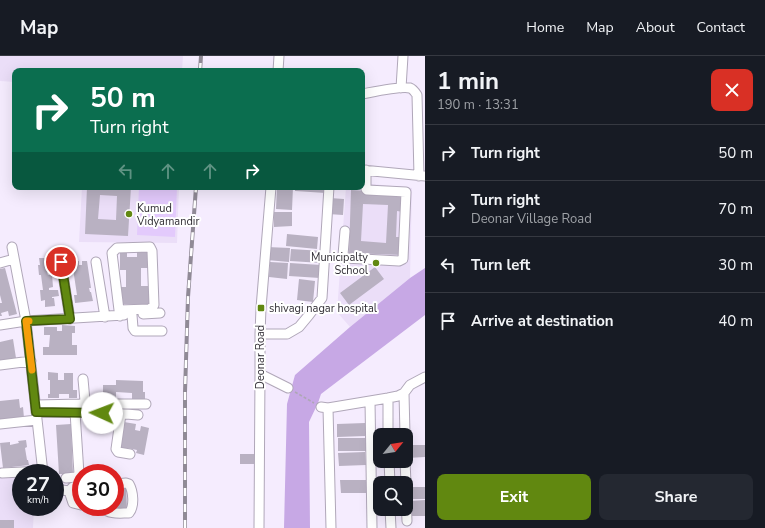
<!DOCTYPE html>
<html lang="en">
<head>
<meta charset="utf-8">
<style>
  :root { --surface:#171b24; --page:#242831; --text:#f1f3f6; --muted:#9ea1a6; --line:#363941; --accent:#618810 }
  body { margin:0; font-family:"Nunito Sans",sans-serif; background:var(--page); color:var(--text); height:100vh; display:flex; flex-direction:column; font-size:15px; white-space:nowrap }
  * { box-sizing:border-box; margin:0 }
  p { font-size:13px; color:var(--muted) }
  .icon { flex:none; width:22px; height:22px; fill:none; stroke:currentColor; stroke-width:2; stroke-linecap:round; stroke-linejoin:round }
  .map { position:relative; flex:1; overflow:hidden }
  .panel { display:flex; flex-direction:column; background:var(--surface); width:340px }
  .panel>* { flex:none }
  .top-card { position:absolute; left:12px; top:12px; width:353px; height:122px; border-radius:8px; box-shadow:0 4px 16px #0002; background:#0b6e4f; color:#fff; overflow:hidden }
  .needle { width:26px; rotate:60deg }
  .buttons { position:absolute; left:373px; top:372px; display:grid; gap:8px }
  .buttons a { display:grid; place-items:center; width:40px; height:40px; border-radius:8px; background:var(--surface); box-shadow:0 4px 16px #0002; font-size:20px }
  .speed { position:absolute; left:12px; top:408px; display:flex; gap:8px; font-size:20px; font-weight:700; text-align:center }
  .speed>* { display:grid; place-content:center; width:52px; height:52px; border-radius:50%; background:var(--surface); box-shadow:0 4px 16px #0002; line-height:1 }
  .speed small { font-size:10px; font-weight:400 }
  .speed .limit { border:6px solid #d22; background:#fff; color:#111 }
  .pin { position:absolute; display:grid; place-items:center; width:34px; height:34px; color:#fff; margin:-17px; border:2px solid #fff; border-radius:50%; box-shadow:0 1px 4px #0007 }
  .me { position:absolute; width:44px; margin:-22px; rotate:272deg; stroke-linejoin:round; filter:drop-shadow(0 0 3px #0008) }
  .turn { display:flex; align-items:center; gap:14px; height:84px; padding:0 12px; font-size:18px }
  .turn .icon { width:52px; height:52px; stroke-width:2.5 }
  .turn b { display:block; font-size:28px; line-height:34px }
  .lanes { display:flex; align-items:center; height:38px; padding:0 12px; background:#0003; justify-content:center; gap:20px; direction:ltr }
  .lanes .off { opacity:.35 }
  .round { display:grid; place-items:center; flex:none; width:42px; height:42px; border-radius:8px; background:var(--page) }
  .overview { display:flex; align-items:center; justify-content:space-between; height:68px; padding:0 12px }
  h1 { font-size:24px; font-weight:700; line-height:30px }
  .cta { display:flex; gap:8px; margin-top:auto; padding:8px 12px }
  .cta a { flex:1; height:46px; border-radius:8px; background:var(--accent); color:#fff; font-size:16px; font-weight:700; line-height:46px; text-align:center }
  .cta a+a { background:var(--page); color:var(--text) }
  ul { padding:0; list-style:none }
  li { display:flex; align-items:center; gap:12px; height:56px; padding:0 12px; border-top:1px solid var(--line) }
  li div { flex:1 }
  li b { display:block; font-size:15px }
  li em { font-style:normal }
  header { display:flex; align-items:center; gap:24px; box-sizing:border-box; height:56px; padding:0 20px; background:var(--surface); border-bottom:1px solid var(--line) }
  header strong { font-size:19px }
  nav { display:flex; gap:22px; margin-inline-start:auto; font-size:14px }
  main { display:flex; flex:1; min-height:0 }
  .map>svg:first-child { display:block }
</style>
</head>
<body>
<header>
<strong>Map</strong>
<nav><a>Home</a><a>Map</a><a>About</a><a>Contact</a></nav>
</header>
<main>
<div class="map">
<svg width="425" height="472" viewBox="0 0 425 472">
  <rect width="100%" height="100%" fill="#f5ecfe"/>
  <path fill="#ebdef8" d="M0,0H183L182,15H15V26L0,25Z
    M362,127L412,132L410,222L350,271L337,256L346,131H362Z
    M82,131H179L177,187L79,186Z
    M0,420H21V451H34L33,472H0Z"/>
  <path fill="#e3cafc" d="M139,131H177L175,181L137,179Z"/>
  <path fill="#c7a8e5" d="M425,212V259L321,338L318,347L309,366L310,472H284L287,348L295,319L350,271L410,222Z"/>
  <path fill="#b9b1c2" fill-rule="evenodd" d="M87,131H131L128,180L85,178ZM100,139L117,140L116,164L98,163Z
    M277,131H293L292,154L276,153Z
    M295,131H326V137L295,135Z
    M351,134L404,137L403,156L397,155L396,181H402V199L349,197ZM363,148L388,149L386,187L361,185Z
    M330,142L344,143L343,159L328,158Z
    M274,156H292V170L274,171Z
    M287,178L318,181L317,193L286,190Z
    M267,191L290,192L289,206L267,204Z
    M291,193L323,195L322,207L290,205Z
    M120,196H127V201H137V196H149V212H141V230H151V249L120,248V231H126V214H120Z
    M39,202H45L46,211L52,210L53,215L47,216L48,219L52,218L53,231L49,232V234H58L59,240L52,241V242H54L55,250L45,251V244L41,245L40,234H43L41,219H39L38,209H40Z
    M79,205V209H82V205H87L91,232H89L90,236H91L93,245L75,247L74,239H77L72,206Z
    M270,206L288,207L287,223L269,221Z
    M290,207L321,209L320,222L289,220Z
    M375,211L384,223L349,249L340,237Z
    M5,212L17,258L9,260L8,255L1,257L2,260H0V247H2L0,239V213Z
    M299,223L315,225L313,246L297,244Z
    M62,269L75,270V277H72V289H77V299H43V291H49L50,279H44V271H57V275H62Z
    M13,283L16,302L0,305V286Z
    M48,316L58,317V324H64V317H73V334H77V342H69V338H59V342H48V338H50V324H48Z
    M116,324L143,325V336H145V344L132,343V337L116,336V342H103V329H116Z
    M19,343L20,352L23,351L24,362L0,365V345Z
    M124,366L136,368L135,374L140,375L141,370L149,372L144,399L136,397L137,394L127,392V395L119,394Z
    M365,367V380L337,381V368Z
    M71,368L73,418H59L56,369Z
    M338,382H369V395H338Z
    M26,384L27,391L25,392L27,404H28L29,409L3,412L0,387L10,386V389L19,387L18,385Z
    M407,389H425V401L407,402Z
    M365,396L366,409L339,410L338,397Z
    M240,398H256V408H240Z
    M340,424H370L371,437H341Z
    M126,431L127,453L114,454V451H115V432Z
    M411,431H425V443H411Z
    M81,433V446H75V434Z
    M425,444V460H410V445Z
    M0,464H14V472H0Z"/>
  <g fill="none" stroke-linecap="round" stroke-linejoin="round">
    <defs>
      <path id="minor" d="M278,15L279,0
        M401,32L403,0
        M362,38C373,36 400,30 410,32C413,33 415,36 417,39L419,120
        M362,114L425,120
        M345,175L343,199L345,202L399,205L403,203L406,136L367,134L366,133V114
        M12,191L26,265L43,417
        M61,206L70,263
        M96,206L105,261
        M0,207L14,203
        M119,254L150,253L154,249L152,195L150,191L117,192L112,197L119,254L120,260
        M143,258L160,257
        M132,259L133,272L135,275H162
        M0,269L26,265L124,259
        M260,278H287L299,271L309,259L322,242L329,131
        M0,309L31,305
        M260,318L288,332
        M404,337L405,379
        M388,342V379
        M370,345L372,472
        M36,349L81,348L85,345L83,323
        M321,351L328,352L388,342L398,340L404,337L410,329L425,321
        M328,352L331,472
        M36,356C70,356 104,356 138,359
        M102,357L107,351L118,348H146
        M121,358L116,393L118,396L130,398
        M0,368L37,364
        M389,405L390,427
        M405,405L406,427
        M2,417L42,415
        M66,422L76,421L79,418L75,356
        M55,433L69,435L73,431L81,430
        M69,435L73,447L81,449
        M406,440L407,465
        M102,451C110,459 119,457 129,457C135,450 133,435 129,428L126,427L115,428
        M390,453L391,472
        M259,472L260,318V278L261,252L271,131"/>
    </defs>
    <use href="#minor" stroke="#b0a7b9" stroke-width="11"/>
    <path stroke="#aea7b5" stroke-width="1.5" stroke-dasharray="3 2" stroke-linecap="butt" d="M295,336L314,347"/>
    <use href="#minor" stroke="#fff" stroke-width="9"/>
    <defs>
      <path id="rail" d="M200,15L201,0
        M185,472V336L188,241L196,131"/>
    </defs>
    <use href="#rail" stroke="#908a96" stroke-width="4"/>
    <use href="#rail" stroke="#fff" stroke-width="2.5" stroke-dasharray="8" stroke-linecap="butt"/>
  </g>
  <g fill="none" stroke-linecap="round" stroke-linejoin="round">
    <defs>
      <path id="route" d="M61,206L70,263L26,265L36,356L102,357"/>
    </defs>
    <use href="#route" stroke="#3f580a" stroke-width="10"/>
    <use href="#route" stroke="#618810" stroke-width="7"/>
    <path stroke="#f59e0b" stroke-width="7" d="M29,265H26L32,314"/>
  </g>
  <g fill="#618810" stroke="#fff" stroke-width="1.5">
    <circle cx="129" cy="158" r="4"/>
    <circle cx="376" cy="207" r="4"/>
    <rect x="257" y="248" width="8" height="8" rx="2"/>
  </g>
  <g text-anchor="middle" stroke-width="4" stroke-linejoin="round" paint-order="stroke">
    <g font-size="11" fill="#322f36" stroke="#fff" text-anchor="start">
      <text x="137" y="156">Kumud<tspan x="137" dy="13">Vidyamandir</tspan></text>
      <text x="368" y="205" text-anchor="end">Municipalty<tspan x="368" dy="13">School</tspan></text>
      <text x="269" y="256">shivagi nagar hospital</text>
    </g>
    <g font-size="11" fill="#322f36" stroke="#fff">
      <text transform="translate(260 301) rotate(-90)" y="4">Deonar Road</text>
    </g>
  </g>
</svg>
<div class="buttons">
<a><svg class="needle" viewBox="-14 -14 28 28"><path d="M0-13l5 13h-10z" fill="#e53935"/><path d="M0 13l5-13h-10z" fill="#9ea1a6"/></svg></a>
<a><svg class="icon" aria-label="search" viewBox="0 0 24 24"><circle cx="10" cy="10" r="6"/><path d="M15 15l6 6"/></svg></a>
</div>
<div class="speed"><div>27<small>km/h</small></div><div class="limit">30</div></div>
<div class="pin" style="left:61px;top:206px;background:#d93025"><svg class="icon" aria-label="arrive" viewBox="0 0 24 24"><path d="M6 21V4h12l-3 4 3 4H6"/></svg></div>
<svg class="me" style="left:102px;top:357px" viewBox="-20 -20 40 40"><circle r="19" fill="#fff"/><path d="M0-13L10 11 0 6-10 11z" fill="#618810"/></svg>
<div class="top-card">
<div class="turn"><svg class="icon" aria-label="right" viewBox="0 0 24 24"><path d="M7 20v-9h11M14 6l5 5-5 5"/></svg><div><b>50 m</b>Turn right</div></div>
<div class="lanes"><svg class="icon off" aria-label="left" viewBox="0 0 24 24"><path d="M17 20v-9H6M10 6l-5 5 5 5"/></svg><svg class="icon off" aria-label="ahead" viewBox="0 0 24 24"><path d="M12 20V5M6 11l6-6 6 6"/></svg><svg class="icon off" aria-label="ahead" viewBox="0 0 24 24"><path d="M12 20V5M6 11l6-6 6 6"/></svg><svg class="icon" aria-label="right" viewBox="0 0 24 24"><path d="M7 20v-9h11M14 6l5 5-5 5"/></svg></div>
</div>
</div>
<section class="panel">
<div class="overview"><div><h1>1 min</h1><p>190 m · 13:31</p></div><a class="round" style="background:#d93025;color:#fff"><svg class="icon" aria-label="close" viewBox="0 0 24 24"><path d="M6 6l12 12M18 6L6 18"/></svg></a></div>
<ul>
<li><svg class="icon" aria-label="right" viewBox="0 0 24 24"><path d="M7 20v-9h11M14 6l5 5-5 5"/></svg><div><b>Turn right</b></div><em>50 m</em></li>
<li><svg class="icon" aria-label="right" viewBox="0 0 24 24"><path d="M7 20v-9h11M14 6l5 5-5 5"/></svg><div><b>Turn right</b><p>Deonar Village Road</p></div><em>70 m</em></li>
<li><svg class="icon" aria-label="left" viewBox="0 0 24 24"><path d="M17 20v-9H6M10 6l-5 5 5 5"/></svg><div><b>Turn left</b></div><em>30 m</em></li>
<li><svg class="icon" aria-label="arrive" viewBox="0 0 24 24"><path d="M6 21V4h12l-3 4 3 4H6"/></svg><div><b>Arrive at destination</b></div><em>40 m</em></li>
</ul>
<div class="cta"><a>Exit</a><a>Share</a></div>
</section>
</main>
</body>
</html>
